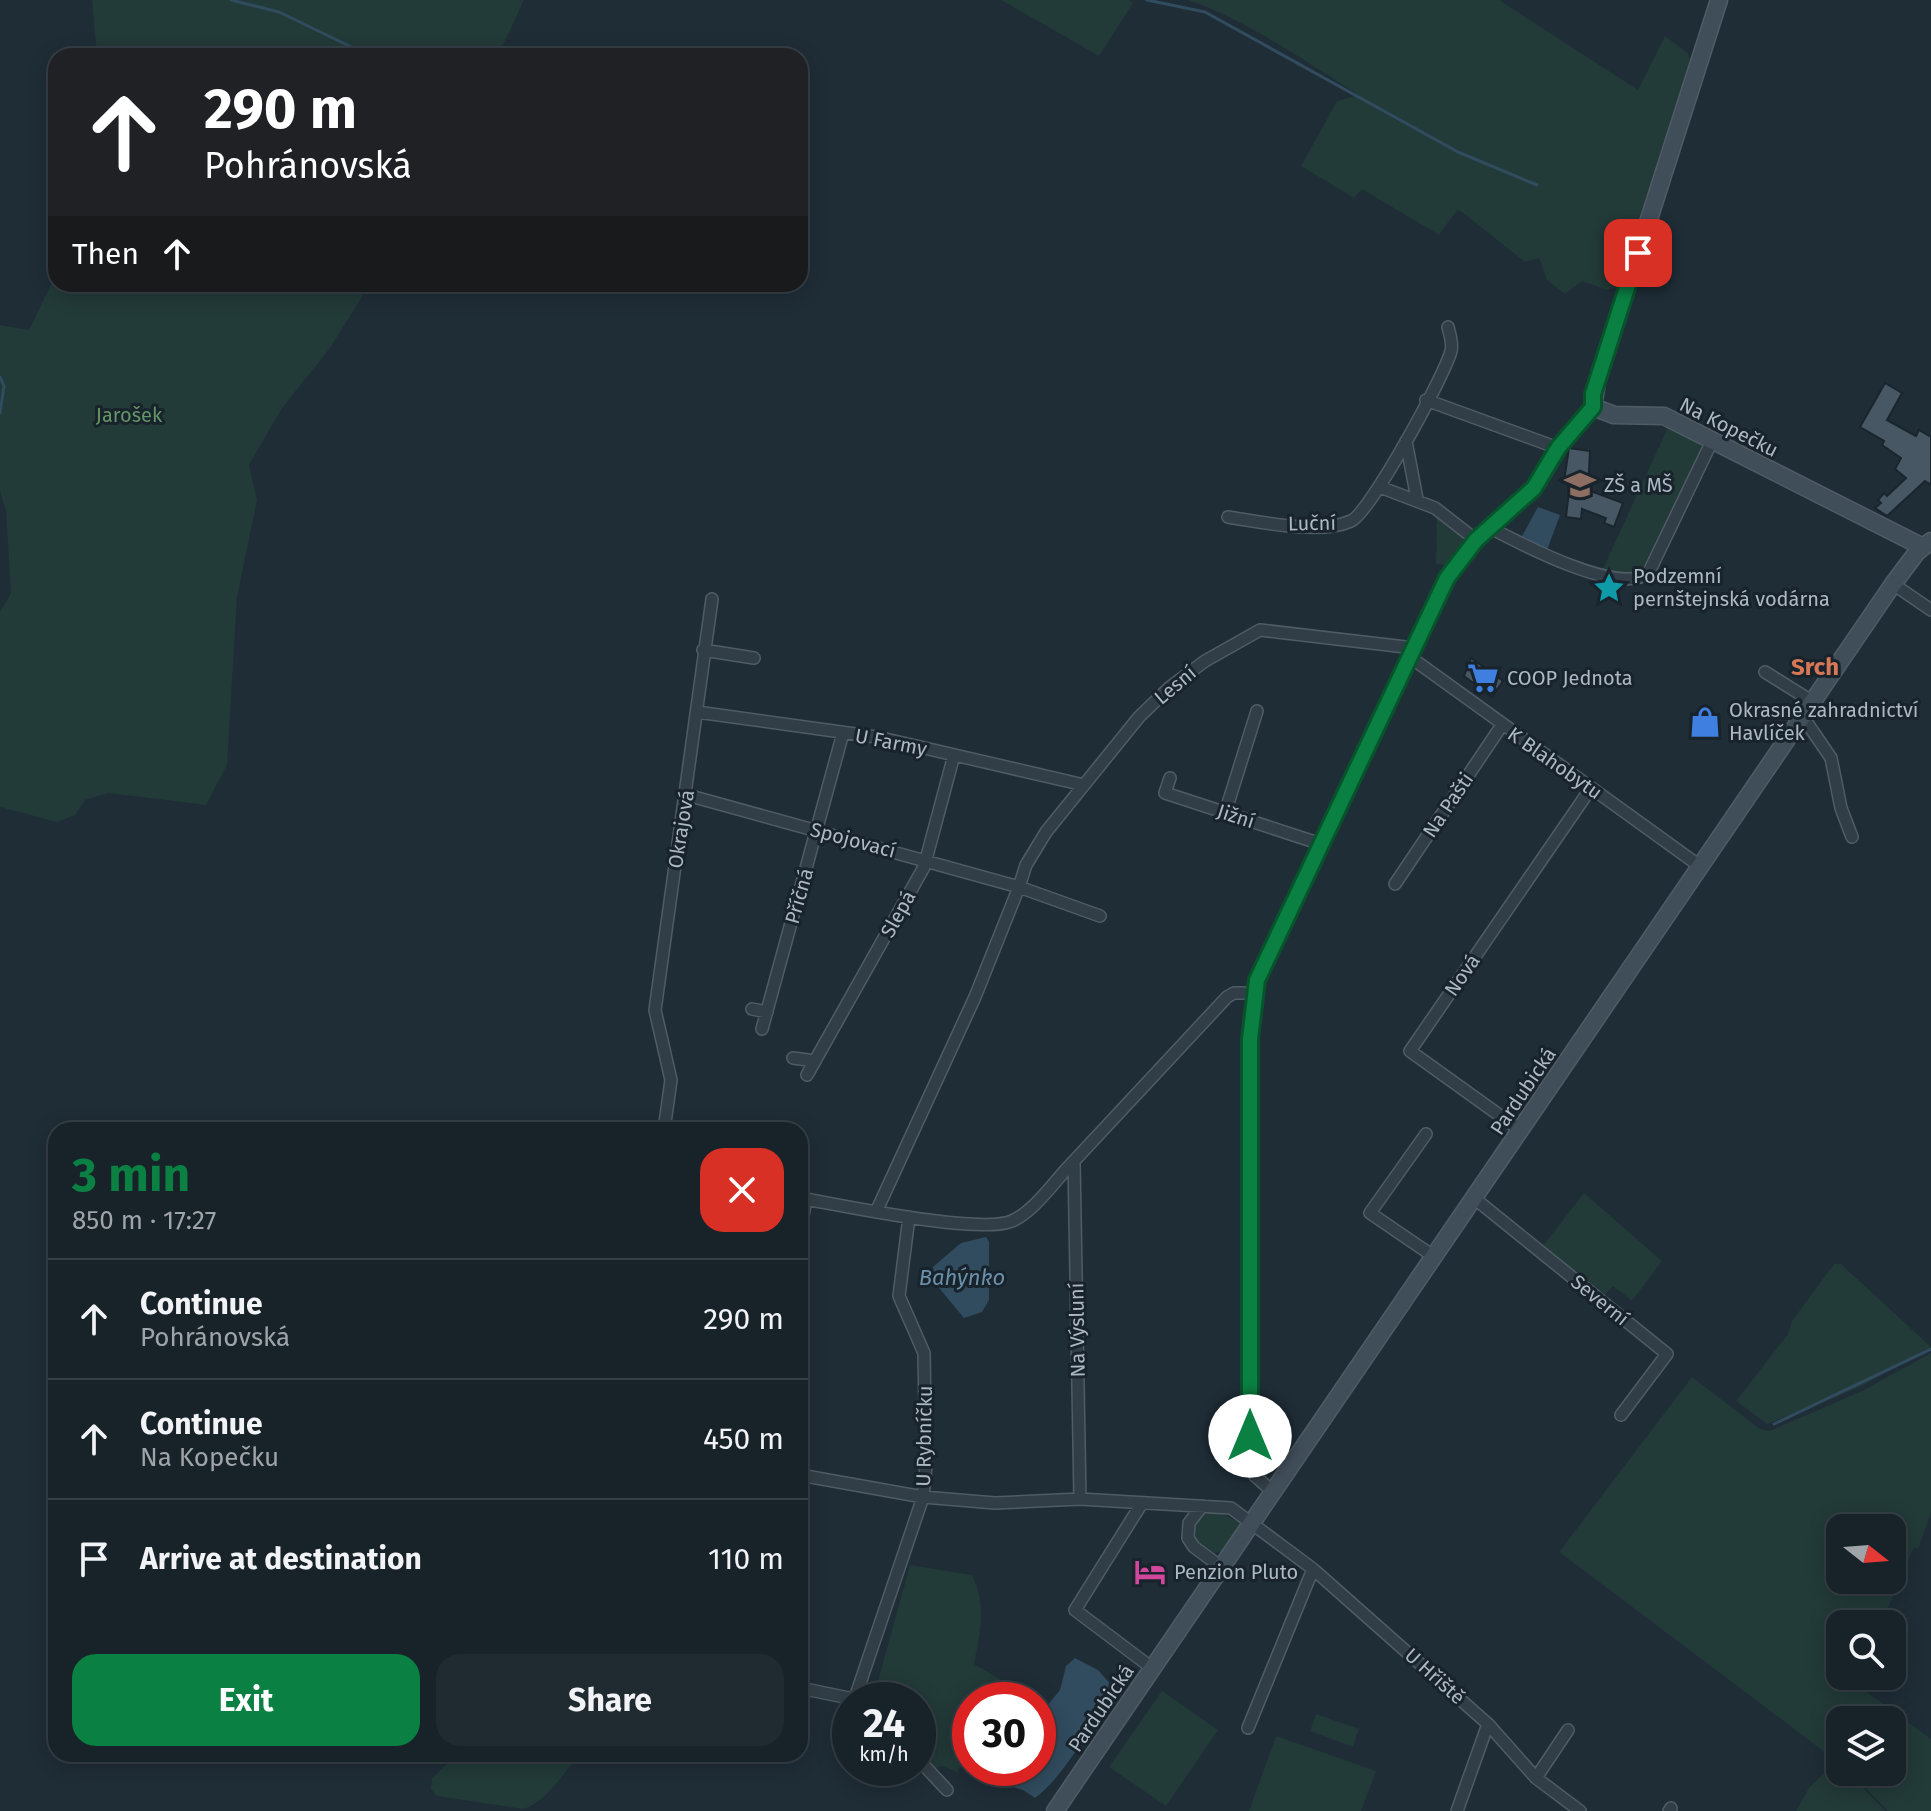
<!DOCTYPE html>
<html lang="en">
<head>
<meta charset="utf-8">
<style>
  :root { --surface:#172229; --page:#202a31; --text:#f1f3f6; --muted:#9ea4a8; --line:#363f46; --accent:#0b8043 }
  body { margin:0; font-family:"Fira Sans",sans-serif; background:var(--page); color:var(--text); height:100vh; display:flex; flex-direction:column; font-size:30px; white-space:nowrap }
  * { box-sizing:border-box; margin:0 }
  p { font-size:26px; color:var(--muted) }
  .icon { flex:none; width:44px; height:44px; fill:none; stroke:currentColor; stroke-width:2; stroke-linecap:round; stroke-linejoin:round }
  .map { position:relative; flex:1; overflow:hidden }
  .panel { position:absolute; left:48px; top:1122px; width:760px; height:640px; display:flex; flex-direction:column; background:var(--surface); border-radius:24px; box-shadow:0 4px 20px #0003,0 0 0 2px var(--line) }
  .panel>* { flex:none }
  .hud { position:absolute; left:48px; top:48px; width:760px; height:244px; border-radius:24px; box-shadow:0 4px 20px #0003,0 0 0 2px var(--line); background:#202124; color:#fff; overflow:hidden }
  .needle { width:52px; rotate:107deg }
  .fabs { position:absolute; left:1826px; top:1514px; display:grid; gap:16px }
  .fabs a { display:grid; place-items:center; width:80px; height:80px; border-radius:16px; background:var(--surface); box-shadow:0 4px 20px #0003,0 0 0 2px var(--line); font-size:40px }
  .speed { position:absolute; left:832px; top:1682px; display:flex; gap:16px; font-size:40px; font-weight:700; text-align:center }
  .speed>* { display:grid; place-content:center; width:104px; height:104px; border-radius:50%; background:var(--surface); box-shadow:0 4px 20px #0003,0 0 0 2px var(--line); line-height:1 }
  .speed small { font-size:20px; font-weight:400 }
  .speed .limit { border:12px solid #d22; background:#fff; color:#111 }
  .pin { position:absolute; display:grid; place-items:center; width:68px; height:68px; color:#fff; margin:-34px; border-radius:16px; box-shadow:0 4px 12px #0006 }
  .me { position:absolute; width:88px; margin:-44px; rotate:0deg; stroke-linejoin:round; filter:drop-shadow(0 0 6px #0008) }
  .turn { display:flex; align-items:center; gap:28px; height:168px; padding:0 24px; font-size:36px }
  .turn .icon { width:104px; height:104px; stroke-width:2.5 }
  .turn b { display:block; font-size:56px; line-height:68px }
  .then { display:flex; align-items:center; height:76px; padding:0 24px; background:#0003; gap:16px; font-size:30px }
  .round { display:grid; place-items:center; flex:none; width:84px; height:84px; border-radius:24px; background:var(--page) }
  .summary { display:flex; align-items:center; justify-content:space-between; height:136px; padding:0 24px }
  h1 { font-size:48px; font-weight:700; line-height:60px; color:var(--accent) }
  .button { display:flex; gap:16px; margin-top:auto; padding:16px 24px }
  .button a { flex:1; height:92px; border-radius:24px; background:var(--accent); color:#fff; font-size:32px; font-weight:700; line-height:92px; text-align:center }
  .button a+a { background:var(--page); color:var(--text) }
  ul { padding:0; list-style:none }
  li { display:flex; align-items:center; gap:24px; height:120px; padding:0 24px; border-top:2px solid var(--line) }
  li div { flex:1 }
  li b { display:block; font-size:30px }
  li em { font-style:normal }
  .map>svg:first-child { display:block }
</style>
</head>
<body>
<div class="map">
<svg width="1931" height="1811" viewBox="0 0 1931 1811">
  <rect width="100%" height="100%" fill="#1f2d37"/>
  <path fill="#223a38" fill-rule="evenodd" d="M92,0H524L498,56H97Z
    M1001,0H1129L1133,3L1099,56Z
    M1187,0H1499L1638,90L1665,36L1688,53L1690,62L1617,287L1607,290L1582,281L1565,294L1547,280L1539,258L1525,262L1462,212L1457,210L1439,235L1362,189L1354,198L1301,166L1337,101L1359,95C1312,66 1239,15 1187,0Z
    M56,274V284H370L330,348L282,408L249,465L257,500L237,598L227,765L206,805L108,793L85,800L75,815L57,822L0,807V612L11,593L6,511L0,491V325L29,330Z
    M1669,425L1700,442L1701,450L1648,566L1638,576L1602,571Z
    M1437,516L1463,538V545L1448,565L1436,564Z
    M1584,1193L1662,1261L1632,1301L1613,1286L1604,1296L1542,1247Z
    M1834,1264H1841L1931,1347L1860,1387L1767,1424L1736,1401L1788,1334L1792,1321Z
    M1931,1353V1513L1918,1549L1914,1547L1881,1624H1840V1676H1857L1854,1683L1931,1739V1811H1888L1850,1772H1892V1720L1840,1719V1772H1848L1885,1811H1796L1809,1788L1837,1760L1832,1741L1826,1753L1559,1552L1692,1377L1760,1429L1769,1431L1862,1391ZM1840,1528H1892V1580H1840Z
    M1203,1513H1222L1240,1523L1223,1552L1213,1553L1197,1541L1194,1528Z
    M910,1565L972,1575C987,1605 980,1634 974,1664L1014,1687L1009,1700H970V1753L957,1772L943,1766L935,1768L918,1746V1700L873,1699Z
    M1162,1691L1218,1730L1166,1806L1109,1767Z
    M1316,1714L1359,1729L1353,1747L1310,1731Z
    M1276,1736L1376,1771L1361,1811H1249Z
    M457,1754H580C565,1771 546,1803 523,1809L437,1796L431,1789L432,1778Z"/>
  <path fill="#314c5f" d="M1538,507L1560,515L1547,550L1521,538Z
    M986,1237L989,1242V1300L982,1312L964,1318L935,1283L933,1267L961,1243Z
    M1075,1658L1098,1670L1113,1687C1098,1718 1063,1778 1035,1798L1023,1790L999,1783L996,1776L1000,1768H1038V1717L1060,1690L1066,1666Z"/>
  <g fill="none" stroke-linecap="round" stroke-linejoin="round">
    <path stroke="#314c5f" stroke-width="3" d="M231,0L279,12L370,56
      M1147,0L1205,12L1458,152L1537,185
      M0,377L4,386L0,413
      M1774,1424L1931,1349"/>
  </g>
  <path fill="#475763" stroke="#1a252e" stroke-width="2" d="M1885,383L1902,393L1887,420L1916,436L1919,430L1931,437V485L1925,481L1887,516L1875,508L1881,503L1878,500L1884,493L1887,496L1906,478L1895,469L1901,458L1882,445L1884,441L1860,427Z
    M1569,448L1590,451L1588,490L1623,503L1614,527L1604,523L1606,518L1582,509L1581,519L1566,517L1570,482L1564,481Z
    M1471,658L1503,681L1492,697L1464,676Z"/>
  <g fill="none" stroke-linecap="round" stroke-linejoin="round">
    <defs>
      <path id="street" d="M1426,400L1558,448
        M1406,441L1417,499
        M1380,487L1435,508L1476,540
        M1228,517C1261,522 1320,535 1351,521C1370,513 1445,375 1451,351C1453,343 1450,335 1448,327
        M1489,527C1519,543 1622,598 1649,572L1712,441
        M1893,584L1931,610
        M703,650L754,658
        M1410,657L1701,867
        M1765,672L1813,702
        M697,712L877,737L1084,785
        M1803,717L1831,758L1841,808L1852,837
        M1170,778L1165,793L1321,844
        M687,795L1019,887L1026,865L1046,832L1139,717L1170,687L1205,661L1260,630L1414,648
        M1225,813L1257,711
        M1395,884L1502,725
        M1253,993H1234L1227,997L1074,1161L1080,1499L1231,1508L1313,1569L1488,1724L1457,1811
        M752,1009L767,1012
        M762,1029L843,733
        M793,1058L815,1061
        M807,1075L924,867L954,755
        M664,1130L671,1080L655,1010L712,599
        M1520,1130L1410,1051L1591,788
        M1426,1134L1370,1213L1433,1256
        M800,1198C841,1205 980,1235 1012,1221C1035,1211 1056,1179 1074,1161
        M1474,1198L1667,1354L1621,1415
        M876,1212L975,997L1019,887L1100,916
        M800,1234L806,1199
        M800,1475L923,1497L995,1503L1080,1499
        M1272,1491L1255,1476L1250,1467L1249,1161L1254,989L1447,578L1476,540L1534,488L1558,448L1593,407
        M1142,1503L1075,1610L1152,1668
        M1202,1506L1189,1523L1188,1538L1194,1547L1221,1567
        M800,1688L859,1700
        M855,1698L923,1497L926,1466L924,1353L899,1296L909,1217
        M1488,1724L1536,1778L1580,1811
        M1248,1728L1313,1569
        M918,1759L947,1790
        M1536,1778L1568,1730
        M1669,1811L1671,1808"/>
      <path id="secondary" d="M1719,0L1597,382L1593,407L1614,415L1664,416L1923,547
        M1055,1811L1893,584L1917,552L1931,541"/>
    </defs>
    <use href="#street" stroke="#505c65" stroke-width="14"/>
    <use href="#secondary" stroke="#505c65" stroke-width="19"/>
    <use href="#street" stroke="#323e47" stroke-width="11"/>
    <use href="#secondary" stroke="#404e5a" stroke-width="16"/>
  </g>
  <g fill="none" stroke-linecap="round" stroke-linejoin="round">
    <defs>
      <path id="route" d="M1250,1436V1039L1257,980L1447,578L1476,540L1534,488L1558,448L1593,407V394L1638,253"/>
    </defs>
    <use href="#route" stroke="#07532c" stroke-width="20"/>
    <use href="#route" stroke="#0b8043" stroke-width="14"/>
  </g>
  <defs>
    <symbol id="school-bare" viewBox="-9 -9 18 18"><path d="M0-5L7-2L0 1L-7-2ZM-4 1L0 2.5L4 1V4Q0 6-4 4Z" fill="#8d6e63" stroke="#18232c" stroke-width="2.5" paint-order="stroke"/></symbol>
    <symbol id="sight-bare" viewBox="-9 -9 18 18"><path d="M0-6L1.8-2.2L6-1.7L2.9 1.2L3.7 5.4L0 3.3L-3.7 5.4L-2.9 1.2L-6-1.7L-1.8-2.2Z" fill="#0f9aa8" stroke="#18232c" stroke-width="2.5" paint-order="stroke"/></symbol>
    <symbol id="supermarket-bare" viewBox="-9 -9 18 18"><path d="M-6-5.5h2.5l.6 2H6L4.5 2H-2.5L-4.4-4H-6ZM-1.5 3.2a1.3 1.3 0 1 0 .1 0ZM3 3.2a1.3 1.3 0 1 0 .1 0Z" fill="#3f7fe0" stroke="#18232c" stroke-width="2.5" paint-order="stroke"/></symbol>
    <symbol id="shop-bare" viewBox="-9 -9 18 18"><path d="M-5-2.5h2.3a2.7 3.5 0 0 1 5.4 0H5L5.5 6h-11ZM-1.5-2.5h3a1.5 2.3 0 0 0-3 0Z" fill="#3f7fe0" stroke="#18232c" stroke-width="2.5" paint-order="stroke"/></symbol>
    <symbol id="hotel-bare" viewBox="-9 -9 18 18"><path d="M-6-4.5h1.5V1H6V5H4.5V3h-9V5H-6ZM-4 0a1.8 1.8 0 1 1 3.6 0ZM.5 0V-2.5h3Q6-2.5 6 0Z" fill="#d1479c" stroke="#18232c" stroke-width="2.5" paint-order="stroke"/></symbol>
  </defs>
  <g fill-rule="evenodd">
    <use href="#school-bare" x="1558" y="463" width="44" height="44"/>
    <use href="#sight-bare" x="1587" y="566" width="44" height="44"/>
    <use href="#supermarket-bare" x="1461" y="656" width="44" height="44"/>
    <use href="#shop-bare" x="1683" y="700" width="44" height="44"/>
    <use href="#hotel-bare" x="1128" y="1550" width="44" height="44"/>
  </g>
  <g text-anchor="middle" stroke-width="6" stroke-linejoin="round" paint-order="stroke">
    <g font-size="20" fill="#649567" stroke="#18232c">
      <text x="129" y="422">Jarošek</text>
    </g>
    <g font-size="20" fill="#acb9c4" stroke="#18232c">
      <text transform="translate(1729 427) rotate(27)" y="7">Na Kopečku</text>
      <text transform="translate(1312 523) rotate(-1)" y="7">Luční</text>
      <text transform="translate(1175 685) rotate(-40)" y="7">Lesní</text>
      <text transform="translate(891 742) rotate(11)" y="7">U Farmy</text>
      <text transform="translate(1555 763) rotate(35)" y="7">K Blahobytu</text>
      <text transform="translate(1448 805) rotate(-56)" y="7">Na Pašti</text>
      <text transform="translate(1236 816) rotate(18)" y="7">Jižní</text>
      <text transform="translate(681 829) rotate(-81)" y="7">Okrajová</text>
      <text transform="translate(853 840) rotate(15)" y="7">Spojovací</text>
      <text transform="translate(799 896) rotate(-74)" y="7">Příčná</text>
      <text transform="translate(898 914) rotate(-61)" y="7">Slepá</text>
      <text transform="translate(1462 975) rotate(-55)" y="7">Nová</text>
      <text transform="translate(1523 1091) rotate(-56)" y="7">Pardubická</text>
      <text transform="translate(1600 1300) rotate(39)" y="7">Severní</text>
      <text transform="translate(1077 1330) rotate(-91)" y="7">Na Výsluní</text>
      <text transform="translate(924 1436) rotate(-89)" y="7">U Rybníčku</text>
      <text transform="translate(1435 1676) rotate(42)" y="7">U Hřiště</text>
      <text transform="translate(1101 1708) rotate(-56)" y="7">Pardubická</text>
    </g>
    <g font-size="20" fill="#acb9c4" stroke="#18232c" text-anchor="start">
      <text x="1604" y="492">ZŠ a MŠ</text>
      <text x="1633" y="583">Podzemní<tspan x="1633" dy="23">pernštejnská vodárna</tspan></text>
      <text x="1507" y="685">COOP Jednota</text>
      <text x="1729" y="717">Okrasné zahradnictví<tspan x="1729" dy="23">Havlíček</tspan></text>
      <text x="1174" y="1579">Penzion Pluto</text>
    </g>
    <g font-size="22" font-style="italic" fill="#6b90aa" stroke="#18232c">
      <text x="962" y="1285">Bahýnko</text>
    </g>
    <g font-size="24" font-weight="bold" fill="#d67856" stroke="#18232c">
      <text x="1815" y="675">Srch</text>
    </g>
  </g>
</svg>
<div class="fabs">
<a><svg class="needle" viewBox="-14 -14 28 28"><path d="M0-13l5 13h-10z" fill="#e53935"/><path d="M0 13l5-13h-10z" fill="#9ea4a8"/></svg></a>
<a><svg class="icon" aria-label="search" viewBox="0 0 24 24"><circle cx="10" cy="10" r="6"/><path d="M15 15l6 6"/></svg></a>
<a><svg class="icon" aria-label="layers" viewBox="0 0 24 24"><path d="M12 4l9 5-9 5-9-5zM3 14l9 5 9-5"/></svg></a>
</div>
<div class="speed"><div>24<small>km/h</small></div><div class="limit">30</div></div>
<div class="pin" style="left:1638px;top:253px;background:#d93025"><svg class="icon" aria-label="arrive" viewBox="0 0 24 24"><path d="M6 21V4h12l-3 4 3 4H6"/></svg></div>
<svg class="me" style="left:1250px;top:1436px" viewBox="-20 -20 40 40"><circle r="19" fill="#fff"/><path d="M0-13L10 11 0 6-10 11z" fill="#0b8043"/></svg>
<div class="hud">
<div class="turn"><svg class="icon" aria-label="ahead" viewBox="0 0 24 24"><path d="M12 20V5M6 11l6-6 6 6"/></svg><div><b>290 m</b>Pohránovská</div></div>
<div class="then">Then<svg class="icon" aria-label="ahead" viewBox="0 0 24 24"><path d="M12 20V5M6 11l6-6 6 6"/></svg></div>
</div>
<section class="panel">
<div class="summary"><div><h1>3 min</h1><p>850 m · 17:27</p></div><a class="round" style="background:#d93025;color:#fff"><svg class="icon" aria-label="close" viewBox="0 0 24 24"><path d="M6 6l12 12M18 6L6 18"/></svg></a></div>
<ul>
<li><svg class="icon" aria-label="ahead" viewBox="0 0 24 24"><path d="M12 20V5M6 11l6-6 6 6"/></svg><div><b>Continue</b><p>Pohránovská</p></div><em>290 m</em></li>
<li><svg class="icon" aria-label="ahead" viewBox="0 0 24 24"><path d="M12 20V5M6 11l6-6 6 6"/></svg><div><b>Continue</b><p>Na Kopečku</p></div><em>450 m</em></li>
<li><svg class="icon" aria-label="arrive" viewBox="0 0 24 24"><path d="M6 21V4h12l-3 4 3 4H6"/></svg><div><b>Arrive at destination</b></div><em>110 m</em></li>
</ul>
<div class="button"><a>Exit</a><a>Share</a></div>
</section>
</div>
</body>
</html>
